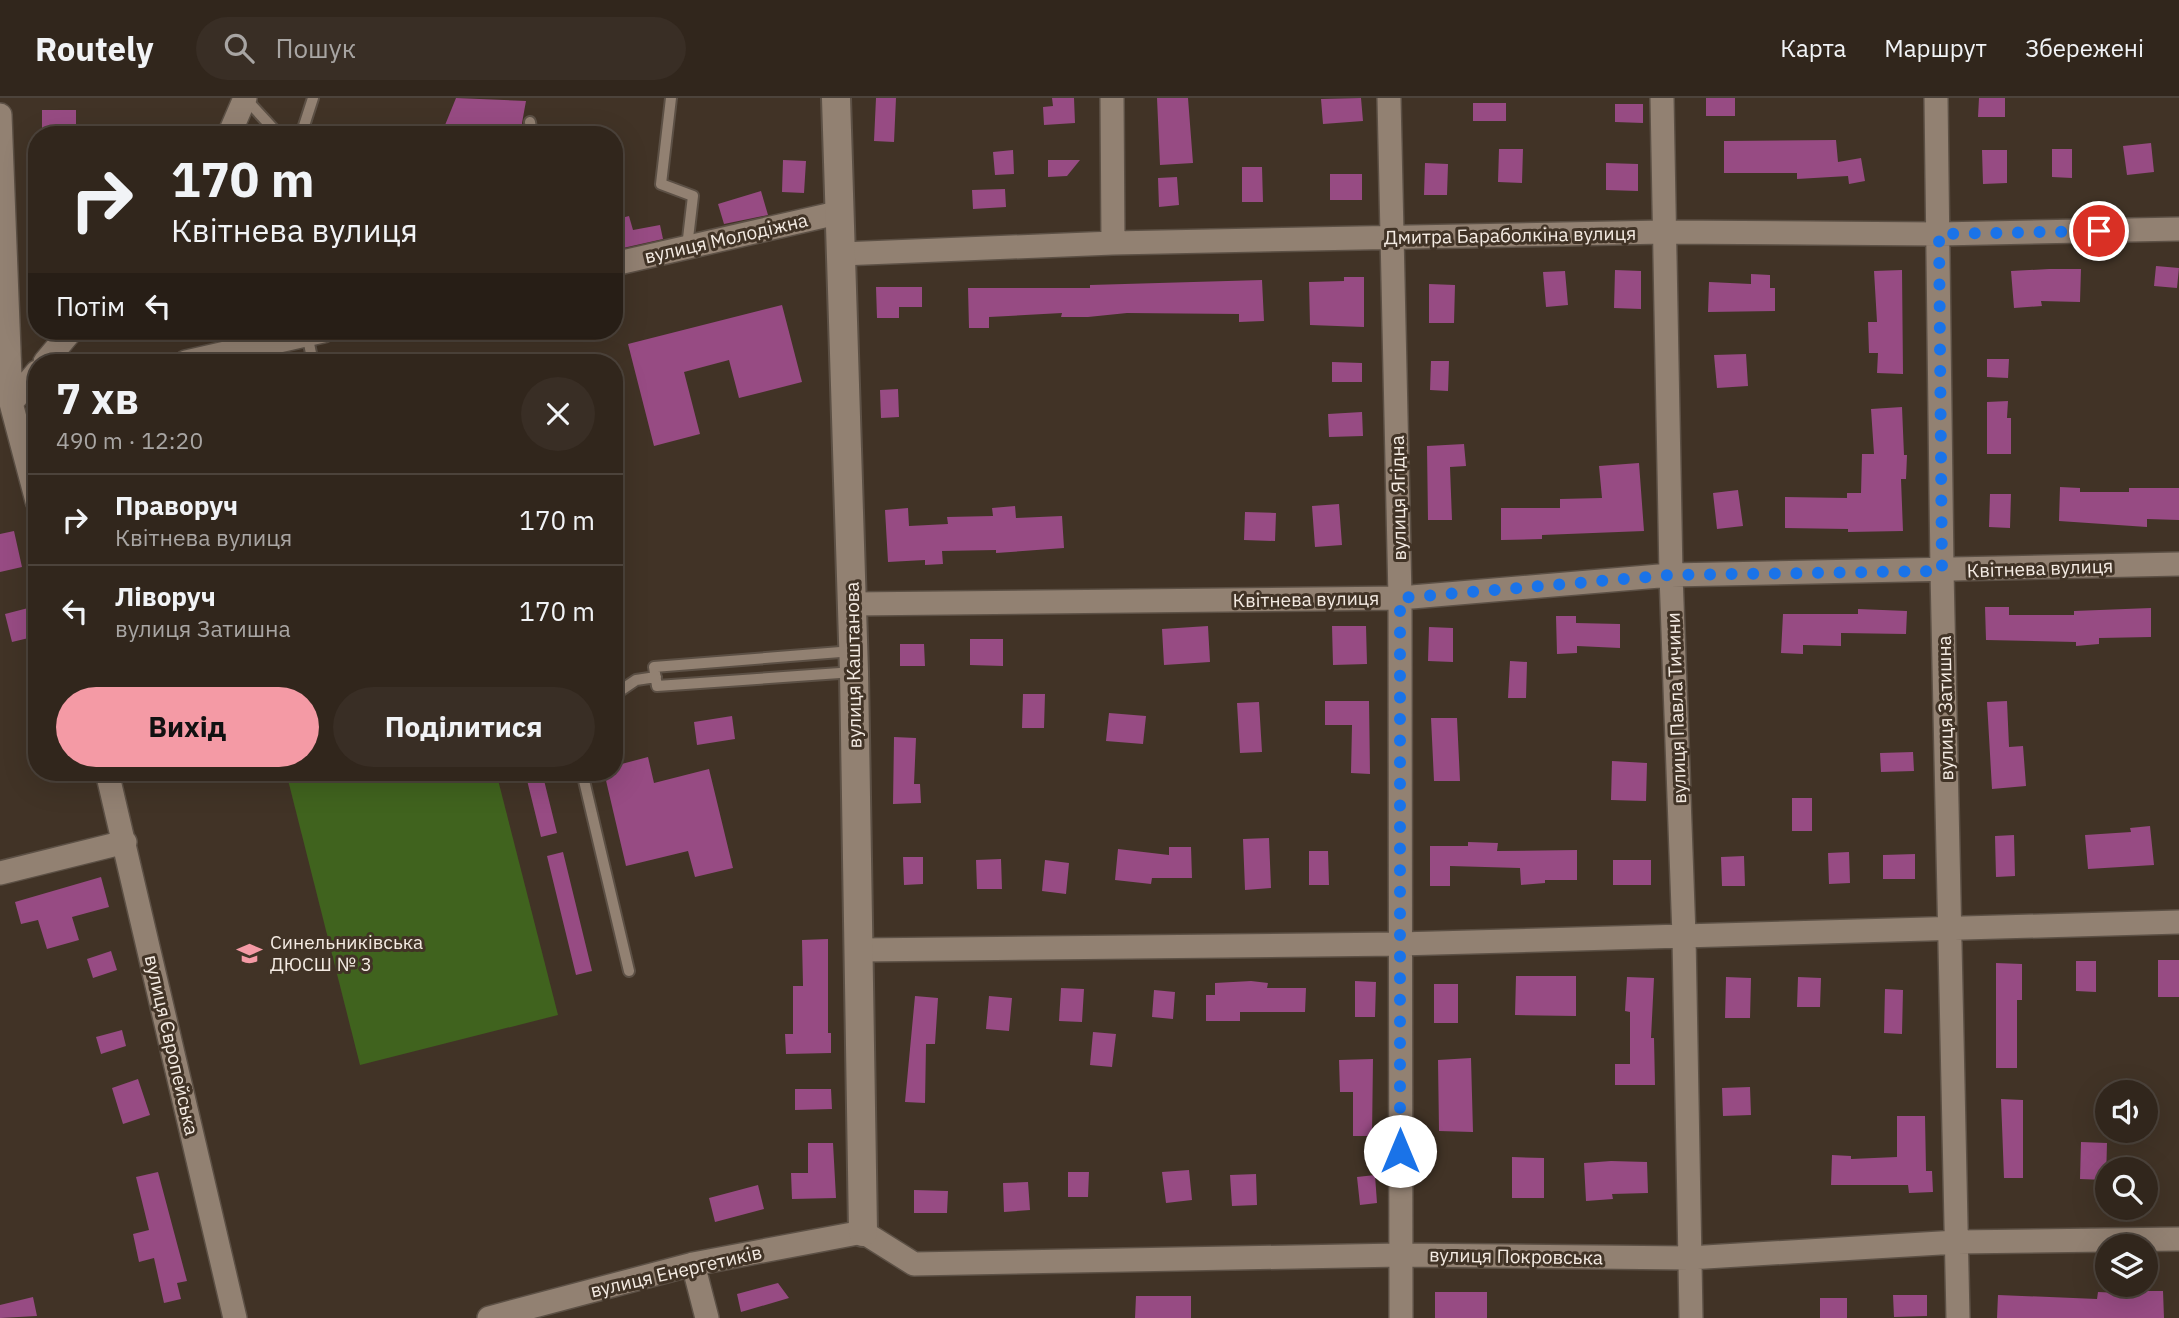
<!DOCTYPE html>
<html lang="uk">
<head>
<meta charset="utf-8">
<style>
  :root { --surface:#31261c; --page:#392e25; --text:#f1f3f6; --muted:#a8a5a3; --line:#4c433b; --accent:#f49aa5 }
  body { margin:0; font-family:"IBM Plex Sans",sans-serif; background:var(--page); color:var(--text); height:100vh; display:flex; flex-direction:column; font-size:26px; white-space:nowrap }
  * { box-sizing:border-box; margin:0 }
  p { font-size:23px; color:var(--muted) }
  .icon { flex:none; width:38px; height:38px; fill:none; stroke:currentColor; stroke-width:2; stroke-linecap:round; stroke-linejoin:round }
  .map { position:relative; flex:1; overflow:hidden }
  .details { position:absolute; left:28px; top:256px; width:595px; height:427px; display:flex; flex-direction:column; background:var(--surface); border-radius:28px; box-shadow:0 7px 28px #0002,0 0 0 2px var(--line) }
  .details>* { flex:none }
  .banner { position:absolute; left:28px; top:28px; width:595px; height:214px; border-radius:28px; box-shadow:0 7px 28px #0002,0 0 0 2px var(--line); background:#31261c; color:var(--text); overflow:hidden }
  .fabs { position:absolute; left:2095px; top:982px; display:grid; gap:14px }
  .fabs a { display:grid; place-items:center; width:63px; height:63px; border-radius:50%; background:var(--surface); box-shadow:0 7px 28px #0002,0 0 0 2px var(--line); font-size:35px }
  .pin { position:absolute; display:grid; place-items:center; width:60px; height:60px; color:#fff; margin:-30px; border:4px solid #fff; border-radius:50%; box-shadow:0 2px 7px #0007 }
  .me { position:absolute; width:77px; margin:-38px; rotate:0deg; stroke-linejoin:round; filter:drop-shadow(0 0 5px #0008) }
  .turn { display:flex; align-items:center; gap:24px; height:147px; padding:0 28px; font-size:32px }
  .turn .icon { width:91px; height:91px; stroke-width:2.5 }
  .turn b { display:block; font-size:49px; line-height:60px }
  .then { display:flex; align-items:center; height:66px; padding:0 28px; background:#0003; gap:14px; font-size:26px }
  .round { display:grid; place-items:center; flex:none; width:74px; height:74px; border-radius:37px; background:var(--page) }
  .headline { display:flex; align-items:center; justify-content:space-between; height:119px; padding:0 28px }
  h1 { font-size:42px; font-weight:800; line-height:52px }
  .action { display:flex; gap:14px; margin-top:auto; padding:14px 28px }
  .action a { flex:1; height:80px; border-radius:42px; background:var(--accent); color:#111; font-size:28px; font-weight:800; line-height:80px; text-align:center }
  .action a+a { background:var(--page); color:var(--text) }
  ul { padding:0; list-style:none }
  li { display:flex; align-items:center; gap:21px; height:91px; padding:0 28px; border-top:2px solid var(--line) }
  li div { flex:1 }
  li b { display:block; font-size:26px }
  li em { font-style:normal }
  header { display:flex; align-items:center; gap:42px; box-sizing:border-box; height:98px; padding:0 35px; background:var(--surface); border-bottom:2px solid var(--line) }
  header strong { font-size:33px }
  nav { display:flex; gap:38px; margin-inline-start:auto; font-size:24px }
  .search { width:490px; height:63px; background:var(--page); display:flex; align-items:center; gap:18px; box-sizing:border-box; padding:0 24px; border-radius:38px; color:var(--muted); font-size:26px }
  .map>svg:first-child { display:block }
</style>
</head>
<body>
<header>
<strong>Routely</strong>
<div class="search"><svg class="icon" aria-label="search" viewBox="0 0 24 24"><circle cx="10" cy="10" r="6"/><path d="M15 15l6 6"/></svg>Пошук</div>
<nav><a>Карта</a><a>Маршрут</a><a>Збережені</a></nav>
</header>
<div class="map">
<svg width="2179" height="1220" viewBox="0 0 2179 1220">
  <rect width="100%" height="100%" fill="#413326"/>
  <path fill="#40631e" d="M286,674H496L558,917L360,967Z"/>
  <path fill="#974b83" d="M456,0L526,3L522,25L524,37H441Z
    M876,0H896L894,44L874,43Z
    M1052,0H1074L1075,25L1044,27L1043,9L1053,8Z
    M1157,0H1188L1193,65L1160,67Z
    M1361,0L1363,23L1323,26L1321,1Z
    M1706,0H1735V18H1706Z
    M1979,0H2005V19H1978Z
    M1473,5H1506V23H1473Z
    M1615,6H1643V25L1615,24Z
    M42,12H76V31L42,32Z
    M1836,42L1838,64L1861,60L1865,83L1849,86L1848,78L1797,81V75H1724V43Z
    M2151,45L2154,74L2127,77L2123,48Z
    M1499,51H1523L1522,85L1498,84Z
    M2052,51H2072V80L2052,79Z
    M1013,52L1014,76L995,77L993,54Z
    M1982,52H2007V85L1983,86Z
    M783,62L806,63L804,95L782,94Z
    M1048,62H1080L1067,78L1048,79Z
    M1425,65L1448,66L1447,97H1424Z
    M1606,65L1638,66V93L1606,92Z
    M1242,69H1262L1263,104H1242Z
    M1330,76H1362V102H1330Z
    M1177,79L1179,107L1159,109L1158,80Z
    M1005,91L1006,109L973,111L972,92Z
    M761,93L768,117L724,126L718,106Z
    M629,118L633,132L660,127L663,141L614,152V122Z
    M2156,168L2179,170L2177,190L2154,188Z
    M2049,171H2081L2080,204L2041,203L2042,208L2014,210L2011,173Z
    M1615,172L1641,173V211L1614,210Z
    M1902,172L1903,276L1877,275L1878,255H1869L1868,224H1877L1874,173Z
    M1565,173L1568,207L1546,209L1543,174Z
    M1751,176L1770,177V190H1775V213L1708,214L1709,184L1751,186Z
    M1344,179H1364V229L1310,227L1309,184L1344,183Z
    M1262,182L1264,223L1239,224V216L1127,215L1088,219H1061L1062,215L989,219V230H969L968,190H1090V187Z
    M1429,186L1455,187L1454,225H1429Z
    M876,189H922V209H899V220H877Z
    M782,207L802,284L739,300L729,262L684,274L700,336L654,348L628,246Z
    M1746,256L1748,288L1717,290L1714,257Z
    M1987,261H2009L2008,280L1987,279Z
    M1431,263H1449L1448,293L1430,292Z
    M1332,264L1362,265V284H1332Z
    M898,291L899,319L881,320L880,292Z
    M2008,303L2007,320H2011V356H1987V304Z
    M1902,309L1904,357H1907L1906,381H1901L1903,433L1848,434V431L1785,430V399L1847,400V395H1861L1862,356H1874L1871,311Z
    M1362,314L1363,338L1329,339L1328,316Z
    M1464,346L1466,368L1450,369L1452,422H1428L1427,348Z
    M1639,365L1644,433L1542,437V441L1501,442V410H1560V401L1602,400L1599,368Z
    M2060,389L2080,390V394H2129V390H2179V422L2147,421V429L2059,423Z
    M1738,392L1743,428L1717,431L1713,395Z
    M1990,396H2011L2010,430L1989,429Z
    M1339,406L1342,447L1315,449L1312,408Z
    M1015,408L1016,420L1062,418L1064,450L996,455V452L942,453L943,466L925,467V462L888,464L885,412L908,410L909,428L948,426L947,419L993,418L992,410Z
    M1245,414L1276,415L1275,443L1244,442Z
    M14,433L22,469L0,474V436Z
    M32,509L37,538L12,544L5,516Z
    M1985,509H2009V517H2074V513L2151,510V539L2099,540V546L2076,548V544L1986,542Z
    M1858,511L1907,513L1906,536L1841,535V548L1803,547V556L1781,555L1783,516H1858Z
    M1556,518H1576V525L1620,526V550L1577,548V555L1557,556Z
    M1208,528L1210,564L1164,567L1162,531Z
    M1332,528H1366L1367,566L1333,567Z
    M1429,529L1453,530V564L1428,563Z
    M970,541H1003V568L970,567Z
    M900,546H924L925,568H900Z
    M1510,563L1527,564L1526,600H1508Z
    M1023,596H1045L1044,630H1022Z
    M1325,603H1369L1370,676L1351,675L1352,627H1325Z
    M2007,603L2009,649L2023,648L2026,688L1992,691L1987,604Z
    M1259,604L1262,654L1240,655L1237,605Z
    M1109,615L1146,618L1143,646L1106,643Z
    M732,618L735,641L697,647L694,624Z
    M1431,620H1457L1460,683H1434Z
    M894,639L916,640L914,686H920L921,705L893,706Z
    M1913,654L1914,673L1881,674L1880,655Z
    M648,659L654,685L709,671L733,770L695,779L688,753L626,768L604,674H614V668Z
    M1612,663L1647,665L1646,703L1611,702Z
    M525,674H542L557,735L541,739Z
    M1792,700H1812V733H1792Z
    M2150,728L2154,767L2088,771L2085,737L2131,734L2130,730Z
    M2014,737L2015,778L1996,779L1995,738Z
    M1269,740L1271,790L1245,792L1243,741Z
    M1468,744L1498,745L1497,753L1577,752V782H1545V785L1521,787L1520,770L1450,768V788H1430V748H1468Z
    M1169,749H1191L1192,780H1152L1151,786L1115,782L1118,751L1169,757Z
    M1309,753H1328L1329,787H1309Z
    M563,754L592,873L576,877L547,758Z
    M1849,754L1850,785L1829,786L1828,755Z
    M1915,756V781H1883V757Z
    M1744,758L1745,788H1722L1721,759Z
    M903,759H923V786L904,787Z
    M1001,761L1002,791H977L976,762Z
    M1045,762L1069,765L1066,796L1042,793Z
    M1613,762H1651V787H1613Z
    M101,779L109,809L72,819L79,842L47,851L38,822L21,826L15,804Z
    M828,841V935H831V955L786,956L785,936H793V888H803L802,842Z
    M111,853L117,872L93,880L87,861Z
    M2158,862H2179V899H2158Z
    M2076,863H2096V894L2076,893Z
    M1996,865L2022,866V902H2017V970H1996Z
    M1516,878H1576V918L1515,917Z
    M1627,879L1654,880L1651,940H1654L1655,987H1615V966H1630V914L1625,913Z
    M1726,879L1751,880L1750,920H1725Z
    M1798,879L1821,880L1820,909H1797Z
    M1355,883L1376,884L1375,919H1355Z
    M1215,885L1251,883L1268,885L1267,890H1306L1305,914H1240V923H1206V897H1215Z
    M1434,886H1458V925H1434Z
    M1061,890L1084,891L1082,924L1059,923Z
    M1885,891L1903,892L1902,936L1884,935Z
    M1154,892L1175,894L1173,921L1152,919Z
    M915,898L938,900L935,946H926L925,1005L905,1004Z
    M989,898L1012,900L1009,933L986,931Z
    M122,932L126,948L101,956L96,939Z
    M1093,934L1116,936L1112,969L1090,967Z
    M1471,960L1473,1034L1439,1033L1438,962Z
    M1373,961L1372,1038H1353V994H1340L1339,962Z
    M138,981L150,1017L123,1026L112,990Z
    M1750,989L1751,1017L1723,1018L1722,990Z
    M795,991H831L832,1011L795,1012Z
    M2001,1001L2023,1002V1080H2004Z
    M1897,1018H1925L1926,1073H1932L1933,1094L1909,1095L1908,1087H1831L1832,1057L1851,1058V1061L1897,1059Z
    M2081,1044L2107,1045L2106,1082L2080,1081Z
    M808,1045H833L836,1100L792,1101L791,1075H808Z
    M1512,1059L1544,1060V1100H1512Z
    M1611,1063L1647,1064L1648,1095L1612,1096L1613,1101L1586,1103L1584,1065Z
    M1189,1072L1192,1102L1166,1105L1162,1074Z
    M158,1074L187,1183L177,1185L181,1201L164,1205L154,1160L139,1164L133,1136L149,1132L136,1079Z
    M1068,1074H1089L1088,1099H1068Z
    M1256,1076L1257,1107L1232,1108L1230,1077Z
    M1375,1077L1377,1105L1360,1107L1357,1079Z
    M1028,1084L1030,1112L1004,1114L1003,1085Z
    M758,1087L764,1111L715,1124L709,1100Z
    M914,1092L948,1093L947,1115H914Z
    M778,1185L789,1200L741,1214L737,1196Z
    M2141,1193H2163L2164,1220H1997L1998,1197L2097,1201L2098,1194L2141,1196Z
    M1435,1194H1487V1220H1435Z
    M1893,1197H1927V1218L1894,1219Z
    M1136,1198H1191V1220H1135Z
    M33,1199L37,1218L0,1220V1207Z
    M1820,1200H1847V1220H1820Z"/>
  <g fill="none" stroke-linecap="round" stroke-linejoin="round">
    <defs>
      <path id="service" d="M245,0L279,37
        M671,0L661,86L693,98L687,149
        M530,24L532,37
        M301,37L313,0
        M307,236L312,260
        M232,254L239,233
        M853,553L654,569L657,588L854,574
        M614,597L636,582L656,579
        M582,674L629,873"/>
      <path id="minor" d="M1112,0L1113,145
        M1389,0L1400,500L1401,1220
        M1662,0L1671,477L1684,838L1691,1220
        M1936,0L1942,473L1958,1220
        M0,17L11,305L37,403
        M229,37L245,0
        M841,156L1113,145L1664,134L1939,136L2179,131
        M614,166L837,115
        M45,264L71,233
        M186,264L323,233
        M11,305L37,274
        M852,506L1400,500L1671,477L2179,466
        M107,674L235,1220
        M0,775L125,744
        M860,852L1399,846L2179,824
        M693,1166L707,1220
        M489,1220L693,1166L863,1134L914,1166L1400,1157L1689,1160L1957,1144L2179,1141"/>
      <path id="tertiary" d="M836,0L854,574L863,1134"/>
    </defs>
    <use href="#service" stroke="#5c5045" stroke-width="14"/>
    <use href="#minor" stroke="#5c5045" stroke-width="26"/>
    <use href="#tertiary" stroke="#5c5045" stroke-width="32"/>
    <use href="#service" stroke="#928172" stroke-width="10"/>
    <use href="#minor" stroke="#928172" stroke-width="23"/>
    <use href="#tertiary" stroke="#928172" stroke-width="28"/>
  </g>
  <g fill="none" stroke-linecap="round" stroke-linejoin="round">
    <path stroke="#1a73e8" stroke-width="12" stroke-dasharray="0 21.6" d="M1400,1053V500L1671,477L1942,473L1939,136L2099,133"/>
  </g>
  <defs>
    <symbol id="school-bare" viewBox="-9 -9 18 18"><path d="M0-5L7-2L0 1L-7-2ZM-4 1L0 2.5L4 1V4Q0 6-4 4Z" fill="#f49aa5" stroke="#413326" stroke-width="2.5" paint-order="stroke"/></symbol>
  </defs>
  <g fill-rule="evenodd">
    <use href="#school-bare" x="232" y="838" width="35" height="35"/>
  </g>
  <g text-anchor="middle" stroke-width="6" stroke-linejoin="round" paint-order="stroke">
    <g font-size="19" fill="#f4ebe3" stroke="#413326">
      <text transform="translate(1510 137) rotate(-1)" y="7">Дмитра Бараболкіна вулиця</text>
      <text transform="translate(726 140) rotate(-13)" y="7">вулиця Молодіжна</text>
      <text transform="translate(1398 400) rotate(-91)" y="7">вулиця Ягідна</text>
      <text transform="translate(2040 470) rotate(-2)" y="7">Квітнева вулиця</text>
      <text transform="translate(1306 501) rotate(-1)" y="7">Квітнева вулиця</text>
      <text transform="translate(853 567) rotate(-91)" y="7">вулиця Каштанова</text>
      <text transform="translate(1676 610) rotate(-92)" y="7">вулиця Павла Тичини</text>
      <text transform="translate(1945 610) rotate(-91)" y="7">вулиця Затишна</text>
      <text transform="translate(172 947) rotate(77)" y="7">вулиця Європейська</text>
      <text transform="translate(1516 1158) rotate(1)" y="7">вулиця Покровська</text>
      <text transform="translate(676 1173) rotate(-13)" y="7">вулиця Енергетиків</text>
    </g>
    <g font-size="19" fill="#f4ebe3" stroke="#413326" text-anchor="start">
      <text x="270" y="851">Синельниківська<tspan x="270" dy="22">ДЮСШ № 3</tspan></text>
    </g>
  </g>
</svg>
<div class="fabs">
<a><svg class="icon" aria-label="sound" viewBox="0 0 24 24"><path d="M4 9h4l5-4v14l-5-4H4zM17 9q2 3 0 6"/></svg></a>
<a><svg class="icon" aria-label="search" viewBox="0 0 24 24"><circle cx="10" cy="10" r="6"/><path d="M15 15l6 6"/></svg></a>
<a><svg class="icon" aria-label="layers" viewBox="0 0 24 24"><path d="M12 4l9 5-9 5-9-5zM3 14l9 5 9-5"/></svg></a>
</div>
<div class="pin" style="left:2099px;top:133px;background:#d93025"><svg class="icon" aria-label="arrive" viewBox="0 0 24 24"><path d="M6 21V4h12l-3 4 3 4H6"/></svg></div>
<svg class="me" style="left:1400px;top:1053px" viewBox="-20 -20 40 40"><circle r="19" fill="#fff"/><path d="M0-13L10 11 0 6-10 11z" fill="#1a73e8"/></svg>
<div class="banner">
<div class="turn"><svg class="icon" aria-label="right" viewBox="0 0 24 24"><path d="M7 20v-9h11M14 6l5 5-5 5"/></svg><div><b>170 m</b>Квітнева вулиця</div></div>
<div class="then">Потім<svg class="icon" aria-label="left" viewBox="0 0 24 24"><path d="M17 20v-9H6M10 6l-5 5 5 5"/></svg></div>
</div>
<section class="details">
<div class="headline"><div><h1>7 хв</h1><p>490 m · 12:20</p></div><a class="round"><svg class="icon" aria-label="close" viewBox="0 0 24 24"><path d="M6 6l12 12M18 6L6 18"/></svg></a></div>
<ul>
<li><svg class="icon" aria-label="right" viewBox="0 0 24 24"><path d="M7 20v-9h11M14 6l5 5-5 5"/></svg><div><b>Праворуч</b><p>Квітнева вулиця</p></div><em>170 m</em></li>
<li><svg class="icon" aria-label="left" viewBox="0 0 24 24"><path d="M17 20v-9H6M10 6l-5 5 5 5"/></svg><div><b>Ліворуч</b><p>вулиця Затишна</p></div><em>170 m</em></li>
</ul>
<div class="action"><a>Вихід</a><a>Поділитися</a></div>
</section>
</div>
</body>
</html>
